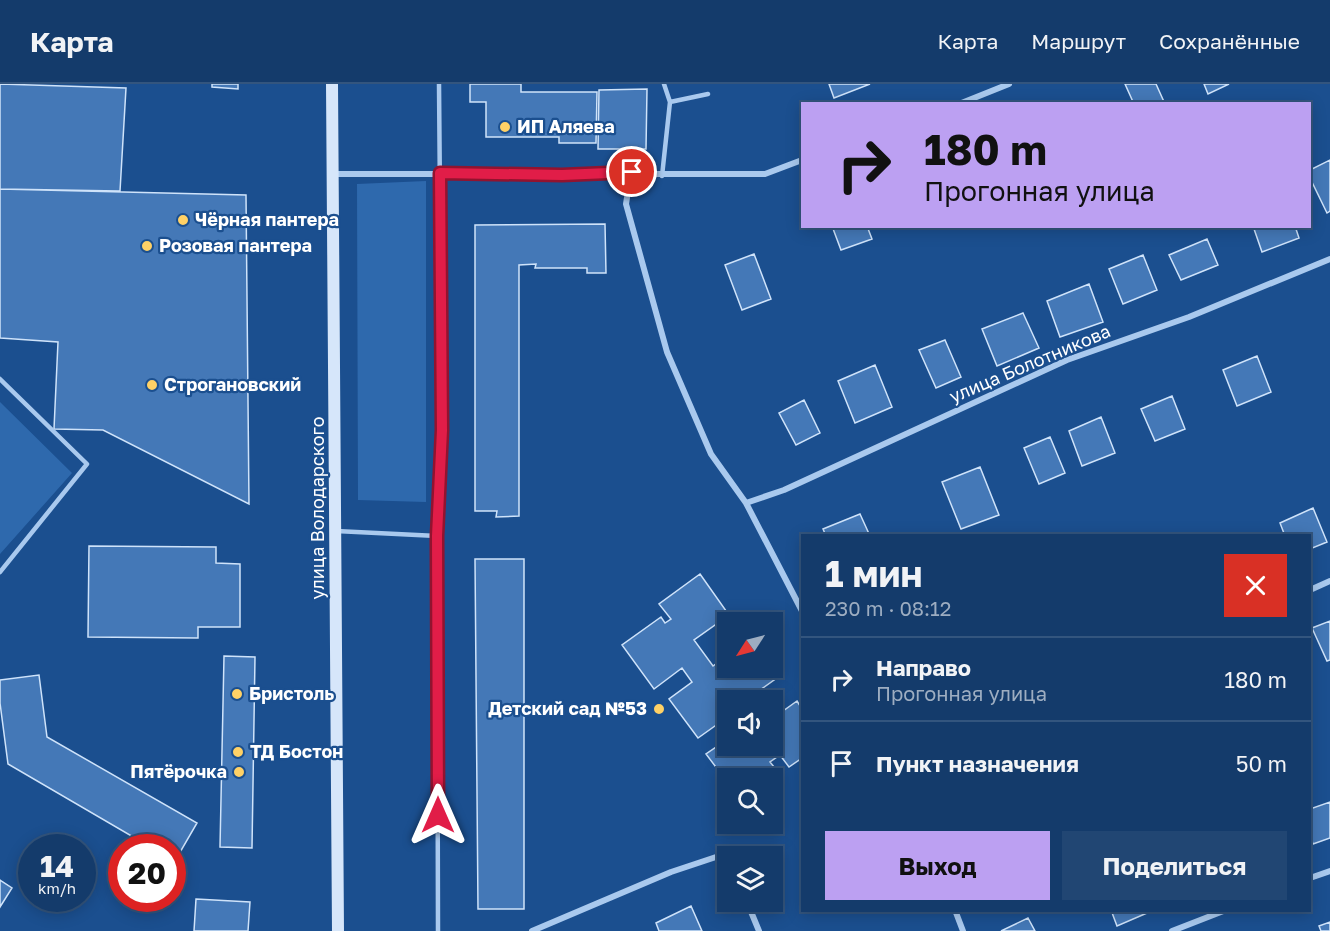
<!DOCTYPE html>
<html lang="ru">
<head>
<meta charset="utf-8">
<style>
  :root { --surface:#143b6b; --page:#214673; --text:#f1f3f6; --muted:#9dadc1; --line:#33557e; --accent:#bca0f2 }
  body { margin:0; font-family:"Golos Text",sans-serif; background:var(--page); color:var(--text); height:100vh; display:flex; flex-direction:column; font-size:22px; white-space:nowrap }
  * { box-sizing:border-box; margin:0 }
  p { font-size:20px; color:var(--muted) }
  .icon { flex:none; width:33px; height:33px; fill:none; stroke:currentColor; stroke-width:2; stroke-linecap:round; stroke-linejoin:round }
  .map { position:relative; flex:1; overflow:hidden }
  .details { position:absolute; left:801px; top:450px; width:510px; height:378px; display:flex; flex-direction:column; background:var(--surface); border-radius:0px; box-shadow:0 3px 15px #0003,0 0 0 2px var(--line) }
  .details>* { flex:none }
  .guide { position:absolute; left:801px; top:18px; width:510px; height:126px; border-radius:0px; box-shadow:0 3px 15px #0003,0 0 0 2px var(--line); background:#bca0f2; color:#111; overflow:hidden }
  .needle { width:39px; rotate:234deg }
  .fabs { position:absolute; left:717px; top:528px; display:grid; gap:12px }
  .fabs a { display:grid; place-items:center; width:66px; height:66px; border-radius:0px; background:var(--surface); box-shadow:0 3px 15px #0003,0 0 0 2px var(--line); font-size:30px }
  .speed { position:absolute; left:18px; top:750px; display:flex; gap:12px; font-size:30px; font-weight:700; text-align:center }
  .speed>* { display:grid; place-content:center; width:78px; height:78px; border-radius:50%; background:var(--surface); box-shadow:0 3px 15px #0003,0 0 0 2px var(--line); line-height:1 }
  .speed small { font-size:15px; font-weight:400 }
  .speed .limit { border:9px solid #d22; background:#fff; color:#111 }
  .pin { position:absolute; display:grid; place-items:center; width:51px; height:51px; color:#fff; margin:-26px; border:3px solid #fff; border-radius:50%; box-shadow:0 2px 6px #0007 }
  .me { position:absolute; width:66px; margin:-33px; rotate:0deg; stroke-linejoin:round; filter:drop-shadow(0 0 4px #0008) }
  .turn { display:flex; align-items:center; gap:21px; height:126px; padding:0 24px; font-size:27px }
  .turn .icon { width:78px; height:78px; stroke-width:2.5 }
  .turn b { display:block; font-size:42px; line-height:51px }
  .round { display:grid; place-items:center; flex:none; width:63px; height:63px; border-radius:0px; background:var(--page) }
  .headline { display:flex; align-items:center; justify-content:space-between; height:102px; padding:0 24px }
  h1 { font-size:36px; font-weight:700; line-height:45px }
  .action { display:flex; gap:12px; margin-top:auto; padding:12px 24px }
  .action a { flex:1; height:69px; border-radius:0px; background:var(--accent); color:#111; font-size:24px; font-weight:700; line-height:69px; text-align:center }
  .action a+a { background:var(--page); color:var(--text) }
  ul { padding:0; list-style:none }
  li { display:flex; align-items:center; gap:18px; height:84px; padding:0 24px; border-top:2px solid var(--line) }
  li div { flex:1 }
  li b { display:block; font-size:22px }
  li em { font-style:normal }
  header { display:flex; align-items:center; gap:36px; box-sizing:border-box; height:84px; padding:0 30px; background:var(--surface); border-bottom:2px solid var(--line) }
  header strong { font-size:28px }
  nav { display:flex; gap:33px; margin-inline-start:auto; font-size:21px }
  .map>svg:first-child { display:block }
</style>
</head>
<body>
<header>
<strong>Карта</strong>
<nav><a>Карта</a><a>Маршрут</a><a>Сохранённые</a></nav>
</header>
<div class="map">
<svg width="1330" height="847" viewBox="0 0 1330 847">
  <rect width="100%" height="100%" fill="#1b4f8f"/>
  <path fill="#2e69ad" d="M426,97V418L358,416L357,100Z
    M0,318L72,389L0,470Z"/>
  <path fill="#4478b7" stroke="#cfe3fa" stroke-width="1.5" d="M0,0L126,4L120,107L0,105Z
    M212,0H238V5L212,3Z
    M470,0H521V8H597L596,59H559V53H486V18H470Z
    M829,0H870L834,14Z
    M1125,0H1156L1165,20H1134Z
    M1204,0H1229L1208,10Z
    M647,5L646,65H598L599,6Z
    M1330,76V127L1327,129L1310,94V86Z
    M0,105L246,111L249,420L103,346L54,345L58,258L0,254Z
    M605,140L606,189H587V184H535L536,180L519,181V432L496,433L497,427H475V141Z
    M832,142H867L872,155L841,166Z
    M1253,142H1295L1299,154L1262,168Z
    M1207,155L1218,181L1181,196L1169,171Z
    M754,170L771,215L742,226L725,181Z
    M1143,171L1157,206L1123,220L1109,185Z
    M1089,200L1103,238L1060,253L1047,217Z
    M1023,229L1039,264L997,282L982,245Z
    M945,256L961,293L936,304L919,266Z
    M1257,272L1271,308L1237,322L1223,286Z
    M875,281L892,323L855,339L838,297Z
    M1172,312L1185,345L1155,357L1141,325Z
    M804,316L820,349L796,361L779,329Z
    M1101,333L1115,369L1082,382L1069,347Z
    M1050,353L1065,389L1039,400L1024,364Z
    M980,383L999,431L961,445L942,398Z
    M1313,424L1327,458L1310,465V452H1285L1280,439Z
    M860,430L870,452H826L823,445Z
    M89,462L216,463V479L240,480V543H198V554L88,553Z
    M475,475H524V825H478Z
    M700,490L729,531L694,556L713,582L728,571V584H772V579L781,591L746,616H728V644L722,637L698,654L669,615L692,598L682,584L654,605L622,561L661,533L665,539L671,535L659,520Z
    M1330,537V576L1327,577L1312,544Z
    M224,572L255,573L252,764L220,763Z
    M39,591L47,653L197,739L175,777L172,775V764H152L8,680L0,619V596Z
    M797,617L802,625V674L789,683L780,671L770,678L775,684L761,694H728V699L706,670L728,655V662H772V635Z
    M1330,718V754L1313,760L1310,750V725Z
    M0,796L12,804L0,823Z
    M196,815L250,818L248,847H194Z
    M691,822L702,847H659L656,839Z
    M1111,826H1154L1117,842Z
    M1028,834L1035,847H1001Z
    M1330,838V847H1321L1319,842Z"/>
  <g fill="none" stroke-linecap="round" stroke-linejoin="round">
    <path stroke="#a9c9ee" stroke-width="4.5" d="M670,18L708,10
      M662,92L670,18L664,0
      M0,295L87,380L0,488
      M336,447L437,452
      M438,847L437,452L442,347L439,0"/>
    <path stroke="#a9c9ee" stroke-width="6" d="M959,20L1009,0
      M631,88L626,120L667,268L711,370L746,419L802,527
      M335,90H765L802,76
      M746,419L784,406L1067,276L1189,233L1330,175
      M1310,506L1330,497
      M1310,794L1330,787
      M747,818L759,847
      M955,826L963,847
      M532,847L671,788L716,773L728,782
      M1172,847L1226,826"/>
    <path stroke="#d6e6fa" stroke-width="12" d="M332,0L338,847"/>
  </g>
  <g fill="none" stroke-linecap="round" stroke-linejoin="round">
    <defs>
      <path id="route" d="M438,731L437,452L442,346L440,89L562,91L632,88"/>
    </defs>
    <use href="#route" stroke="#92132f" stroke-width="15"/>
    <use href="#route" stroke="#e11d48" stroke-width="10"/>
  </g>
  <g fill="#ffd166" stroke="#1b4f8f" stroke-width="2">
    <circle cx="505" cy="43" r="6"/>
    <circle cx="183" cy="136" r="6"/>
    <circle cx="147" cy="162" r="6"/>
    <circle cx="152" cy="301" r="6"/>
    <circle cx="237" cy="610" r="6"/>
    <circle cx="659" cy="625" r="6"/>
    <circle cx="238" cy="668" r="6"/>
    <circle cx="239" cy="688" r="6"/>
  </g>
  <g text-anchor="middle" stroke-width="4.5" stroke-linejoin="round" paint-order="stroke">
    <g font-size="18" font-weight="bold" fill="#fff" stroke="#1b4f8f" text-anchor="start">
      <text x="517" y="49">ИП Аляева</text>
      <text x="195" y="142">Чёрная пантера</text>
      <text x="159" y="168">Розовая пантера</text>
      <text x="164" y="307">Строгановский</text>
      <text x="249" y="616">Бристоль</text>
      <text x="647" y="631" text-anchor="end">Детский сад №53</text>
      <text x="250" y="674">ТД Бостон</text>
      <text x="227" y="694" text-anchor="end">Пятёрочка</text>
    </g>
    <g font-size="18" fill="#fff" stroke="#1b4f8f">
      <text transform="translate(1030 280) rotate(-23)" y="6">улица Болотникова</text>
      <text transform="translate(318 424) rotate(-90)" y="6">улица Володарского</text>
    </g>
  </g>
</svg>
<div class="fabs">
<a><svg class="needle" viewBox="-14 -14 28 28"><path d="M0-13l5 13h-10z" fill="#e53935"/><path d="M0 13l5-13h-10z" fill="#9dadc1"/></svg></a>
<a><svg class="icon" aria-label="sound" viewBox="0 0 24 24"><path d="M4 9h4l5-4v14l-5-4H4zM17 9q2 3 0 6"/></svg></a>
<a><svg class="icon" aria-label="search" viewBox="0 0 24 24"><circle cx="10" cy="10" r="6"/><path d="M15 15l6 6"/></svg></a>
<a><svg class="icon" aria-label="layers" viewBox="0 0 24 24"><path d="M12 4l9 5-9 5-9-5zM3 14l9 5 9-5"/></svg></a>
</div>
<div class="speed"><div>14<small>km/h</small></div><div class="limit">20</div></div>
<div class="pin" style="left:632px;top:88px;background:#d93025"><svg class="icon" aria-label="arrive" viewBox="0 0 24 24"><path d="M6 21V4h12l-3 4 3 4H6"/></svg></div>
<svg class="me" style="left:438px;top:731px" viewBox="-20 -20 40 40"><path d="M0-17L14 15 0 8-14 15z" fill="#e11d48" stroke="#fff" stroke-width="4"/></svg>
<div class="guide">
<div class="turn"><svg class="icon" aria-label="right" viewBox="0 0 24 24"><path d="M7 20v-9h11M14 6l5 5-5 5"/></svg><div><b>180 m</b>Прогонная улица</div></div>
</div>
<section class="details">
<div class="headline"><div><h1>1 мин</h1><p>230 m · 08:12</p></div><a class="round" style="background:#d93025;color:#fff"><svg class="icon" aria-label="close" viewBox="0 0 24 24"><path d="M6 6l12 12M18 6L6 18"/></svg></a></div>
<ul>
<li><svg class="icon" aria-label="right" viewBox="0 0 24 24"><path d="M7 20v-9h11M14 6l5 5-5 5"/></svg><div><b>Направо</b><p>Прогонная улица</p></div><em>180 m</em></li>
<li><svg class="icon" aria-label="arrive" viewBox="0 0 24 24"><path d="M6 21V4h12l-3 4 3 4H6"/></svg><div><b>Пункт назначения</b></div><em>50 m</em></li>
</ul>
<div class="action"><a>Выход</a><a>Поделиться</a></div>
</section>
</div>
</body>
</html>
